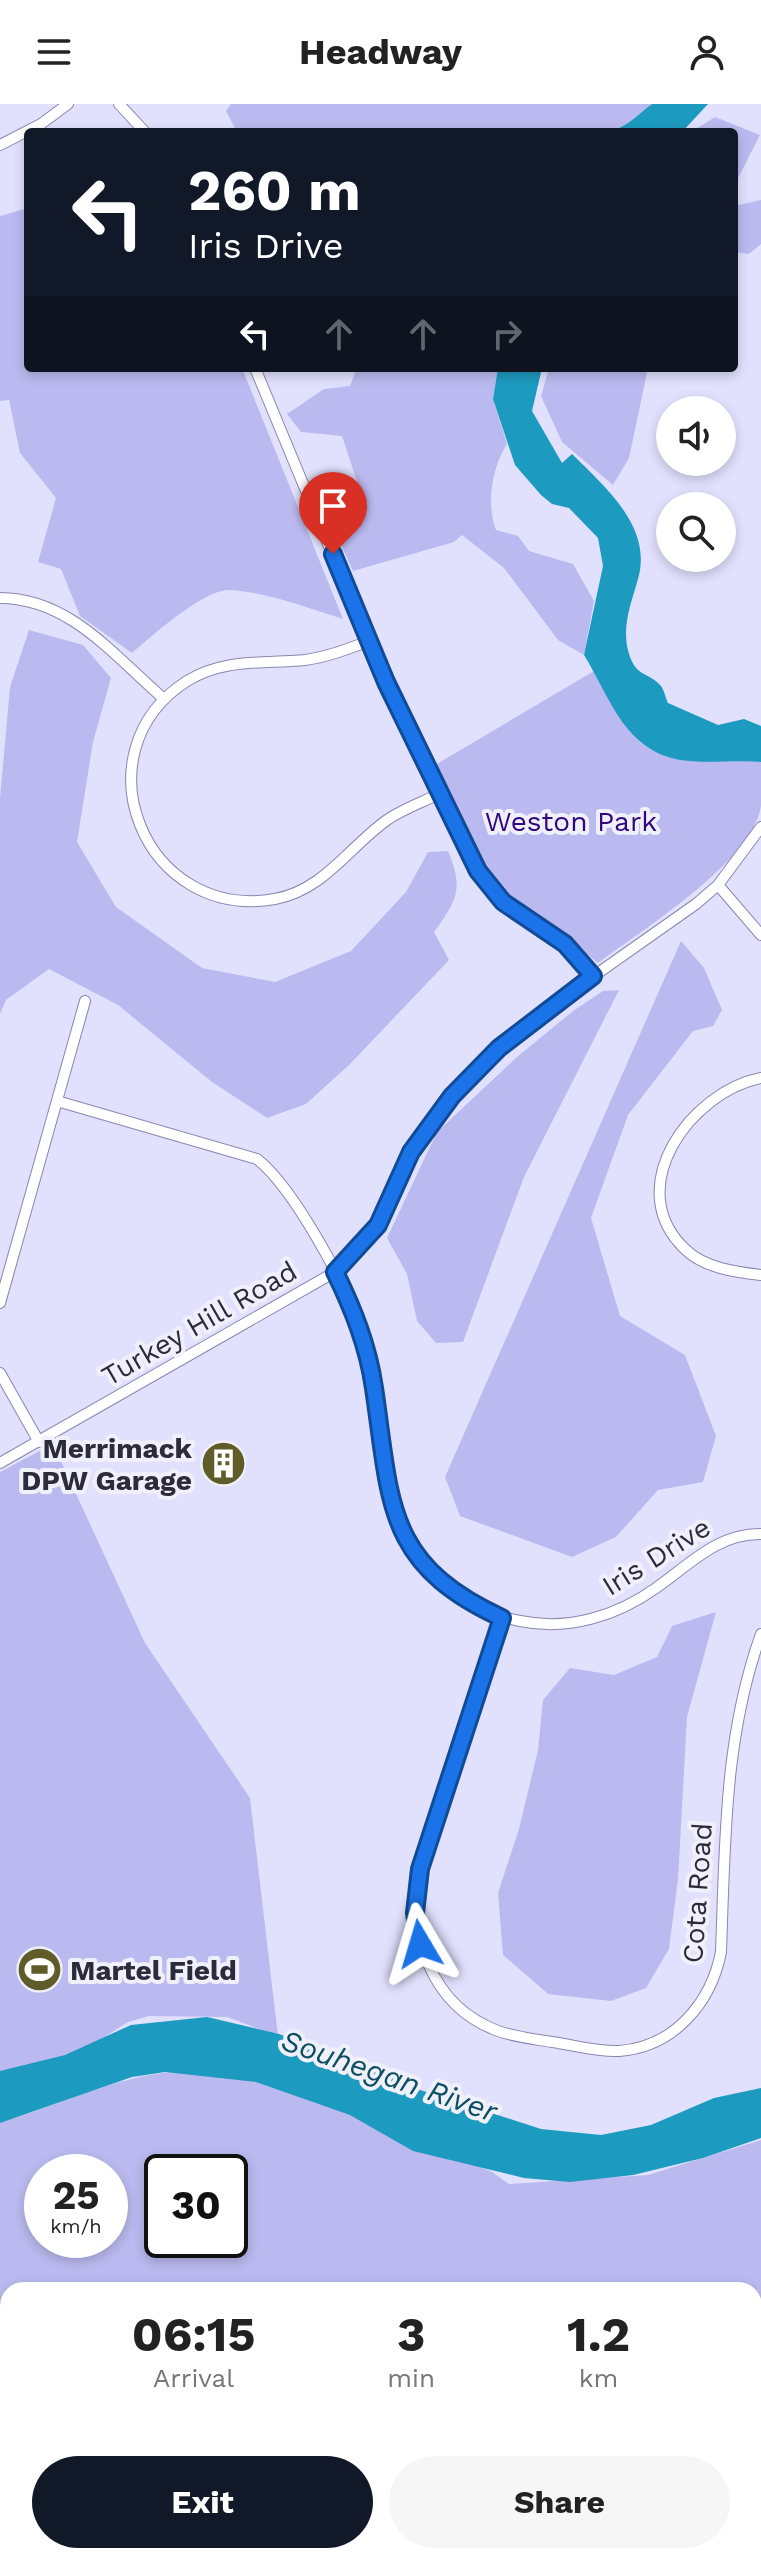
<!DOCTYPE html>
<html lang="en">
<head>
<meta charset="utf-8">
<style>
  :root { --surface:#fff; --page:#f6f6f6; --text:#222; --muted:#767676; --accent:#111827 }
  body { margin:0; font-family:"Work Sans",sans-serif; background:var(--page); color:var(--text); height:100vh; display:flex; flex-direction:column; font-size:30px; white-space:nowrap }
  * { box-sizing:border-box; margin:0 }
  p { font-size:26px; color:var(--muted) }
  .icon { flex:none; width:44px; height:44px; fill:none; stroke:currentColor; stroke-width:2; stroke-linecap:round; stroke-linejoin:round }
  .map { position:relative; flex:1; overflow:hidden }
  .panel { position:absolute; left:0px; top:2178px; width:762px; height:282px; display:flex; flex-direction:column; background:var(--surface); border-radius:24px 24px 0 0; box-shadow:0 4px 12px #0003 }
  .panel>* { flex:none }
  .top-card { position:absolute; left:24px; top:24px; width:714px; height:244px; border-radius:8px; box-shadow:0 4px 12px #0003; background:#111827; color:#fff; overflow:hidden }
  .tools { position:absolute; left:656px; top:292px; display:grid; gap:16px }
  .tools a { display:grid; place-items:center; width:80px; height:80px; border-radius:50%; background:var(--surface); box-shadow:0 4px 12px #0003; font-size:40px }
  .speed { position:absolute; left:24px; top:2050px; display:flex; gap:16px; font-size:40px; font-weight:700; text-align:center }
  .speed>* { display:grid; place-content:center; width:104px; height:104px; border-radius:50%; background:var(--surface); box-shadow:0 4px 12px #0003; line-height:1 }
  .speed small { font-size:20px; font-weight:400 }
  .speed .limit { border:4px solid #111; border-radius:12px; background:#fff; color:#111 }
  .pin { position:absolute; display:grid; place-items:center; width:68px; height:68px; color:#fff; margin:-82px -34px; border-radius:50% 50% 50% 0; rotate:-45deg; box-shadow:0 0 8px #0007 }
  .pin .icon { rotate:45deg }
  .me { position:absolute; width:88px; margin:-44px; rotate:353deg; stroke-linejoin:round; filter:drop-shadow(0 0 6px #0008) }
  .turn { display:flex; align-items:center; gap:28px; height:168px; padding:0 32px; font-size:36px }
  .turn .icon { width:104px; height:104px; stroke-width:2.5 }
  .turn b { display:block; font-size:56px; line-height:68px }
  .lanes { display:flex; align-items:center; height:76px; padding:0 32px; background:#0003; justify-content:center; gap:40px; direction:ltr }
  .lanes .off { opacity:.35 }
  .eta { display:flex; justify-content:space-evenly; align-items:center; height:136px; text-align:center }
  .eta b { font-size:48px; font-weight:700; line-height:56px }
  .action { display:flex; gap:16px; margin-top:auto; padding:16px 32px }
  .action a { flex:1; height:92px; border-radius:48px; background:var(--accent); color:#fff; font-size:32px; font-weight:700; line-height:92px; text-align:center }
  .action a+a { background:var(--page); color:var(--text) }
  header { display:flex; justify-content:space-between; align-items:center; height:104px; padding:0 32px; background:var(--surface); font-size:36px; font-weight:700 }
  .map>svg:first-child { display:block }
</style>
</head>
<body>
<header><svg class="icon" aria-label="menu" viewBox="0 0 24 24"><path d="M4 6h16M4 12h16M4 18h16"/></svg>Headway<svg class="icon" aria-label="person" viewBox="0 0 24 24"><circle cx="12" cy="8" r="4"/><path d="M4 21q1-7 8-7t8 7"/></svg></header>
<div class="map">
<svg width="761" height="2459" viewBox="0 0 761 2459">
  <rect width="100%" height="100%" fill="#e1e1fe"/>
  <path fill="#bbbaf0" fill-rule="evenodd" d="M231,0H652C642,7 632,18 621,23C600,34 551,17 519,28H237L226,7Z
    M715,13L760,31L734,82V28H691Z
    M761,96V140L749,150L734,148V102Z
    M28,104V264H242L343,515C307,504 267,488 229,486C203,486 152,532 132,549L80,512L61,465L38,458L56,394L20,349L9,296L0,297V112Z
    M357,264H498L493,295L507,340C492,363 486,400 496,426L518,432L529,447L573,460L594,497L584,551L558,536L504,464L462,431L454,438L353,467L320,394L330,387L347,406L364,399L342,332L301,328L287,310L324,285L350,282Z
    M549,264H648L629,354L613,381L562,338L541,292Z
    M29,526L83,541L111,574L93,638L77,738L116,803L202,864L275,878L351,847L406,788L428,748L448,747C464,785 457,796 434,828L449,856L350,960L306,1000L267,1014L212,978L118,901L49,865L6,896L0,910V694L10,583Z
    M594,567C607,589 621,618 639,637C663,662 728,654 761,658C761,672 761,688 761,702C752,758 642,826 598,859L560,829L505,796L476,757L435,661Z
    M681,837L704,864L722,906L713,922L693,927L628,1011L591,1114L620,1212L685,1251L716,1332L703,1378L658,1386L616,1433L572,1453L460,1412L445,1373Z
    M619,886L524,1073L463,1238L436,1239L417,1217L407,1170L387,1134L437,1028L517,953L573,907L603,887Z
    M53,1340L145,1539L250,1694L278,1932L227,1913L149,1912L128,1918L78,1950L0,1968V1368Z
    M716,1508L687,1613L678,1775L669,1845L646,1884L611,1897L548,1890L503,1851L498,1789L519,1725L538,1646L543,1596L570,1564L614,1571L657,1553L672,1522Z
    M191,1967L259,1978L351,2006L492,2068L509,2080L648,2071L761,2036V2459H0V2018C67,2000 120,1968 191,1967ZM42,2068H110V2136H42ZM162,2068H230V2136H162ZM8,2186H754V2452H8Z"/>
  <path fill="#1d9ac0" d="M652,0H708L682,28H519C551,17 600,34 621,23C632,18 642,7 652,0Z
    M498,264H542L532,307L562,359L572,350C605,383 653,423 638,475C632,497 623,518 627,542C634,575 647,566 661,582C664,586 666,595 668,599L718,621L744,615L761,622V658C732,655 696,662 668,653C622,639 607,588 584,551L603,462L598,434L569,404L552,400L541,391L515,361L493,295Z
    M207,1913L279,1930L382,1965L420,1986L541,2025L601,2031L651,2021L714,1994L761,1984V2034L703,2054L633,2071L570,2078L524,2074L413,2047L350,2011L256,1978L165,1968L132,1973L0,2019V1967L65,1951L131,1921Z"/>
  <g fill="none" stroke-linecap="round" stroke-linejoin="round">
    <defs>
      <path id="minor" d="M119,0L145,28
        M0,41L41,20L68,0
        M255,264L379,563L478,767L503,798L565,840L593,872
        M0,494C70,494 115,553 164,595
        M369,537C348,545 327,553 305,556C264,560 224,554 187,577C76,648 144,818 275,795C324,786 349,743 387,716C403,705 423,698 441,689
        M718,781L761,831
        M761,974C690,988 620,1085 686,1146C705,1164 735,1168 761,1171
        M57,997L257,1055C294,1084 347,1183 363,1229C393,1319 363,1418 449,1484C470,1500 494,1512 520,1517C568,1527 617,1512 656,1484C689,1461 718,1429 761,1430
        M0,1199L85,897
        M0,1269L39,1338
        M0,1359L335,1168L378,1121L427,1022L484,958L537,912L696,800L718,781L761,723
        M502,1514L420,1765C407,1831 431,1902 498,1927C515,1933 534,1935 552,1938C574,1941 597,1948 619,1947C674,1943 711,1899 721,1848C725,1740 724,1633 761,1530"/>
    </defs>
    <use href="#minor" stroke="#8786b1" stroke-width="12"/>
    <use href="#minor" stroke="#fff" stroke-width="10"/>
  </g>
  <g fill="none" stroke-linecap="round" stroke-linejoin="round">
    <defs>
      <path id="route" d="M333,450L386,578L478,767L503,798L565,840L593,872L499,944L452,992L411,1048L378,1121L335,1168C353,1205 368,1242 374,1284C391,1397 384,1460 502,1514L420,1765L415,1809L420,1840"/>
    </defs>
    <use href="#route" stroke="#114b97" stroke-width="20"/>
    <use href="#route" stroke="#1a73e8" stroke-width="14"/>
  </g>
  <defs>
    <symbol id="building-disc" viewBox="-11 -11 22 22"><circle r="9.5" fill="#605c29" stroke="#f0f0fa"/><path d="M-4-6H4V6H1V3H-1V6H-4ZM-2.5-4.3h1.7v1.8h-1.7ZM.8-4.3h1.7v1.8H.8ZM-2.5-1h1.7V.8h-1.7ZM.8-1h1.7V.8H.8Z" fill="#fff"/></symbol>
    <symbol id="stadium-disc" viewBox="-11 -11 22 22"><circle r="9.5" fill="#605c29" stroke="#f0f0fa"/><path d="M0-5a6.5 5 0 1 0 0 10a6.5 5 0 1 0 0-10ZM-3.5-1.8h7v3.6h-7Z" fill="#fff"/></symbol>
  </defs>
  <g fill-rule="evenodd">
    <use href="#building-disc" x="198" y="1334" width="51" height="51"/>
    <use href="#stadium-disc" x="14" y="1840" width="51" height="51"/>
  </g>
  <g text-anchor="middle" stroke-width="8" stroke-linejoin="round" paint-order="stroke">
    <g font-size="28" fill="#300681" stroke="#f0f0fa">
      <text x="571" y="727">Weston Park</text>
    </g>
    <g font-size="28" fill="#2b2b3c" stroke="#f0f0fa">
      <text transform="translate(199 1219) rotate(-30)" y="10">Turkey Hill Road</text>
      <text transform="translate(656 1452) rotate(-32)" y="10">Iris Drive</text>
      <text transform="translate(697 1789) rotate(-86)" y="10">Cota Road</text>
    </g>
    <g font-size="28" font-weight="bold" fill="#2b2b3c" stroke="#f0f0fa" text-anchor="end">
      <text x="192" y="1354">Merrimack<tspan x="192" dy="32">DPW Garage</tspan></text>
      <text x="70" y="1876" text-anchor="start">Martel Field</text>
    </g>
    <g font-size="30" font-style="italic" fill="#0e4e63" stroke="#f0f0fa">
      <text transform="translate(389 1972) rotate(19)" y="10">Souhegan River</text>
    </g>
  </g>
</svg>
<div class="tools">
<a><svg class="icon" aria-label="sound" viewBox="0 0 24 24"><path d="M4 9h4l5-4v14l-5-4H4zM17 9q2 3 0 6"/></svg></a>
<a><svg class="icon" aria-label="search" viewBox="0 0 24 24"><circle cx="10" cy="10" r="6"/><path d="M15 15l6 6"/></svg></a>
</div>
<div class="speed"><div>25<small>km/h</small></div><div class="limit">30</div></div>
<div class="pin" style="left:333px;top:450px;background:#d93025"><svg class="icon" aria-label="arrive" viewBox="0 0 24 24"><path d="M6 21V4h12l-3 4 3 4H6"/></svg></div>
<svg class="me" style="left:420px;top:1840px" viewBox="-20 -20 40 40"><path d="M0-17L14 15 0 8-14 15z" fill="#1a73e8" stroke="#fff" stroke-width="4"/></svg>
<div class="top-card">
<div class="turn"><svg class="icon" aria-label="left" viewBox="0 0 24 24"><path d="M17 20v-9H6M10 6l-5 5 5 5"/></svg><div><b>260 m</b>Iris Drive</div></div>
<div class="lanes"><svg class="icon" aria-label="left" viewBox="0 0 24 24"><path d="M17 20v-9H6M10 6l-5 5 5 5"/></svg><svg class="icon off" aria-label="ahead" viewBox="0 0 24 24"><path d="M12 20V5M6 11l6-6 6 6"/></svg><svg class="icon off" aria-label="ahead" viewBox="0 0 24 24"><path d="M12 20V5M6 11l6-6 6 6"/></svg><svg class="icon off" aria-label="right" viewBox="0 0 24 24"><path d="M7 20v-9h11M14 6l5 5-5 5"/></svg></div>
</div>
<section class="panel">
<div class="eta">
<div><b>06:15</b><p>Arrival</p></div>
<div><b>3</b><p>min</p></div>
<div><b>1.2</b><p>km</p></div>
</div>
<div class="action"><a>Exit</a><a>Share</a></div>
</section>
</div>
</body>
</html>
